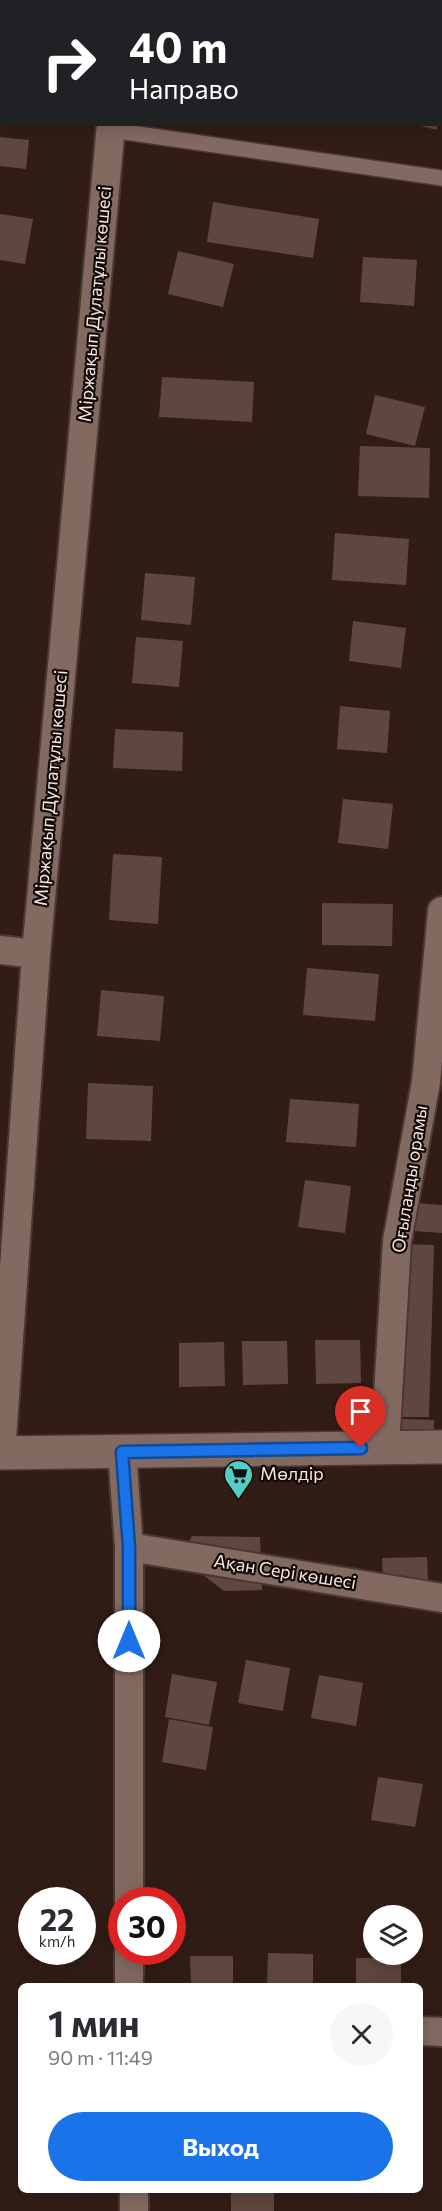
<!DOCTYPE html>
<html lang="ru">
<head>
<meta charset="utf-8">
<style>
  :root { --surface:#fff; --page:#f7f7f7; --text:#2b2b33; --muted:#7c7c81; --accent:#1a73e8 }
  body { margin:0; font-family:Commissioner,sans-serif; background:var(--page); color:var(--text); height:100vh; display:flex; flex-direction:column; font-size:22px; white-space:nowrap }
  * { box-sizing:border-box; margin:0 }
  p { font-size:20px; color:var(--muted) }
  .icon { flex:none; width:33px; height:33px; fill:none; stroke:currentColor; stroke-width:2; stroke-linecap:round; stroke-linejoin:round }
  .map { position:relative; flex:1; overflow:hidden }
  .panel { position:absolute; left:18px; top:1983px; width:405px; height:210px; display:flex; flex-direction:column; background:var(--surface); border-radius:9px; box-shadow:0 3px 15px #0003 }
  .panel>* { flex:none }
  .hud { position:absolute; left:0px; top:0px; width:442px; height:126px; box-shadow:0 3px 15px #0003; background:#202124; color:#fff; overflow:hidden }
  .tools { position:absolute; left:363px; top:1905px; display:grid; gap:12px }
  .tools a { display:grid; place-items:center; width:60px; height:60px; border-radius:50%; background:var(--surface); box-shadow:0 3px 15px #0003; font-size:30px }
  .speed { position:absolute; left:18px; top:1887px; display:flex; gap:12px; font-size:30px; font-weight:700; text-align:center }
  .speed>* { display:grid; place-content:center; width:78px; height:78px; border-radius:50%; background:var(--surface); box-shadow:0 3px 15px #0003; line-height:1 }
  .speed small { font-size:15px; font-weight:400 }
  .speed .limit { border:9px solid #d22; background:#fff; color:#111 }
  .pin { position:absolute; display:grid; place-items:center; width:51px; height:51px; color:#fff; margin:-62px -26px; border-radius:50% 50% 50% 0; rotate:-45deg; box-shadow:0 0 6px #0007 }
  .pin .icon { rotate:45deg }
  .me { position:absolute; width:66px; margin:-33px; rotate:0deg; stroke-linejoin:round; filter:drop-shadow(0 0 4px #0008) }
  .turn { display:flex; align-items:center; gap:21px; height:126px; padding:0 30px; font-size:27px }
  .turn .icon { width:78px; height:78px; stroke-width:2.5 }
  .turn b { display:block; font-size:42px; line-height:51px }
  .round { display:grid; place-items:center; flex:none; width:63px; height:63px; border-radius:32px; background:var(--page) }
  .head { display:flex; align-items:center; justify-content:space-between; height:102px; padding:0 30px }
  h1 { font-size:36px; font-weight:700; line-height:45px }
  .action { display:flex; gap:12px; margin-top:auto; padding:12px 30px }
  .action a { flex:1; height:69px; border-radius:36px; background:var(--accent); color:#fff; font-size:24px; font-weight:700; line-height:69px; text-align:center }
  .map>svg:first-child { display:block }
</style>
</head>
<body>
<div class="map">
<svg width="442" height="2211" viewBox="0 0 442 2211">
  <rect width="100%" height="100%" fill="#321d16"/>
  <path fill="#5e473f" d="M412,124H437V130Z
    M0,137L29,140L26,169L0,166Z
    M213,202L319,219L313,258L207,242Z
    M0,214L33,219L25,264L0,260Z
    M178,251L234,264L223,307L168,294Z
    M363,257L417,260L414,306L360,302Z
    M162,377L254,382L252,422L159,417Z
    M375,395L425,407L415,446L366,434Z
    M360,446L430,448L429,498L358,496Z
    M335,533L409,539L406,585L332,580Z
    M145,573L195,577L191,625L141,620Z
    M353,621L406,628L401,668L349,661Z
    M136,637L183,641L179,687L132,683Z
    M340,706L390,711L387,753L337,749Z
    M115,729L183,732L182,771L113,768Z
    M343,799L393,804L388,849L338,843Z
    M113,854L162,857L158,924L109,920Z
    M322,903L393,904L392,946L322,945Z
    M307,968L379,974L375,1021L303,1015Z
    M101,990L164,996L160,1041L97,1036Z
    M88,1083L153,1086L151,1141L86,1139Z
    M290,1099L359,1104L356,1147L286,1142Z
    M305,1180L351,1186L345,1233L298,1227Z
    M415,1203L442,1205V1233L413,1231Z
    M406,1244L434,1245L429,1417H402Z
    M315,1340H360L361,1383L316,1384Z
    M242,1341H287L288,1384L243,1385Z
    M224,1342L225,1386L179,1387V1343Z
    M402,1419L434,1420V1434L402,1433Z
    M192,1536L260,1537L262,1590L224,1591L181,1558Z
    M427,1557L429,1601L384,1602L382,1558Z
    M246,1660L290,1668L283,1711L238,1703Z
    M172,1674L217,1682L209,1725L165,1717Z
    M319,1675L363,1683L356,1726L311,1718Z
    M169,1719L213,1727L206,1770L162,1762Z
    M378,1777L423,1784L415,1827L371,1820Z
    M268,1953L313,1954V1986H267Z
    M190,1956H233V1986H191Z
    M356,1958H401V1986H356Z
    M231,2190H274V2211H231Z"/>
  <g fill="none" stroke-linecap="round" stroke-linejoin="round">
    <defs>
      <path id="lane" d="M111,130L442,178"/>
      <path id="street" d="M122,2L123,0
        M0,950L36,954
        M385,1447L397,1241L426,1082L442,911
        M122,1452L129,1547V1900
        M1,1453L36,954L111,124
        M129,1547L442,1598
        M129,1952V1986
        M420,2031L442,2032
        M134,2190V2211"/>
      <path id="secondary" d="M0,1453L442,1447"/>
    </defs>
    <use href="#lane" stroke="#4a3834" stroke-width="18"/>
    <use href="#street" stroke="#4a3834" stroke-width="32"/>
    <use href="#secondary" stroke="#4a3834" stroke-width="36"/>
    <use href="#lane" stroke="#836a61" stroke-width="15"/>
    <use href="#street" stroke="#836a61" stroke-width="28"/>
    <use href="#secondary" stroke="#836a61" stroke-width="33"/>
  </g>
  <g fill="none" stroke-linecap="round" stroke-linejoin="round">
    <defs>
      <path id="route" d="M129,1641V1547L122,1452L361,1448"/>
    </defs>
    <use href="#route" stroke="#114b97" stroke-width="15"/>
    <use href="#route" stroke="#1a73e8" stroke-width="10"/>
  </g>
  <defs>
    <symbol id="supermarket-pin" viewBox="-11 -11 22 30"><path d="M0 17L-7.5 6A9.5 9.5 0 1 1 7.5 6Z" fill="#54cdc7" stroke="#130a07"/><path d="M-6-5.5h2.5l.6 2H6L4.5 2H-2.5L-4.4-4H-6ZM-1.5 3.2a1.3 1.3 0 1 0 .1 0ZM3 3.2a1.3 1.3 0 1 0 .1 0Z" fill="#111"/></symbol>
  </defs>
  <g fill-rule="evenodd">
    <use href="#supermarket-pin" x="222" y="1458" width="33" height="45"/>
  </g>
  <g text-anchor="middle" stroke-width="4.5" stroke-linejoin="round" paint-order="stroke">
    <g font-size="18" fill="#f6e7e2" stroke="#130a07">
      <text transform="translate(95 304) rotate(-85)" y="6">Міржақып Дулатұлы көшесі</text>
      <text transform="translate(51 788) rotate(-85)" y="6">Міржақып Дулатұлы көшесі</text>
      <text transform="translate(410 1179) rotate(-81)" y="6">Оғыланды орамы</text>
      <text transform="translate(285 1572) rotate(9)" y="6">Ақан Сері көшесі</text>
    </g>
    <g font-size="18" fill="#f6e7e2" stroke="#130a07" text-anchor="start">
      <text x="260" y="1480">Мөлдiр</text>
    </g>
  </g>
</svg>
<div class="tools">
<a><svg class="icon" aria-label="layers" viewBox="0 0 24 24"><path d="M12 4l9 5-9 5-9-5zM3 14l9 5 9-5"/></svg></a>
</div>
<div class="speed"><div>22<small>km/h</small></div><div class="limit">30</div></div>
<div class="pin" style="left:361px;top:1448px;background:#d93025"><svg class="icon" aria-label="arrive" viewBox="0 0 24 24"><path d="M6 21V4h12l-3 4 3 4H6"/></svg></div>
<svg class="me" style="left:129px;top:1641px" viewBox="-20 -20 40 40"><circle r="19" fill="#fff"/><path d="M0-13L10 11 0 6-10 11z" fill="#1a73e8"/></svg>
<div class="hud">
<div class="turn"><svg class="icon" aria-label="right" viewBox="0 0 24 24"><path d="M7 20v-9h11M14 6l5 5-5 5"/></svg><div><b>40 m</b>Направо</div></div>
</div>
<section class="panel">
<div class="head"><div><h1>1 мин</h1><p>90 m · 11:49</p></div><a class="round"><svg class="icon" aria-label="close" viewBox="0 0 24 24"><path d="M6 6l12 12M18 6L6 18"/></svg></a></div>
<div class="action"><a>Выход</a></div>
</section>
</div>
</body>
</html>
